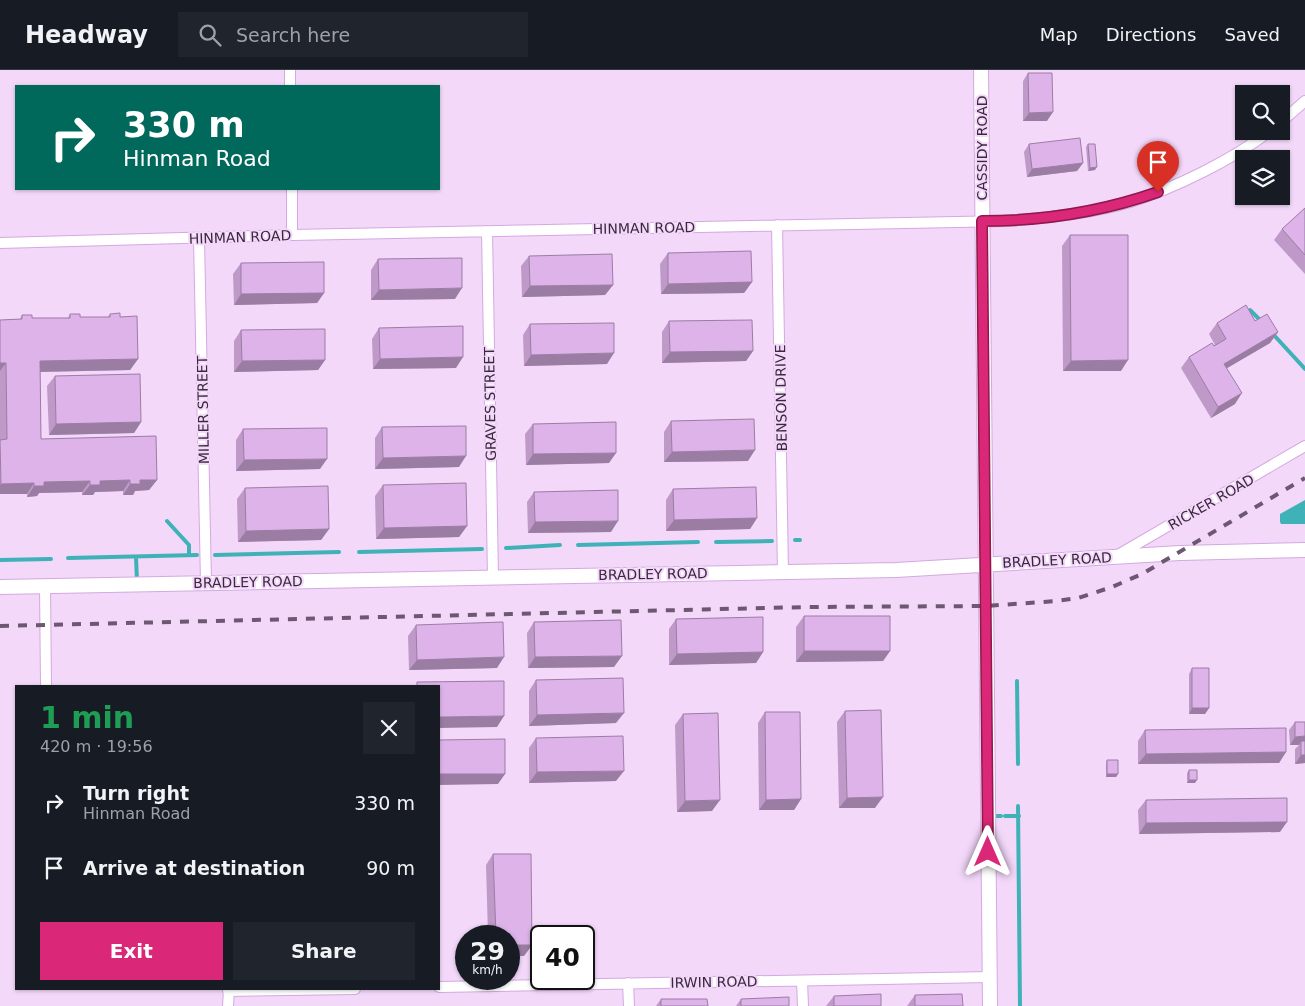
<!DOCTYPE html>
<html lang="en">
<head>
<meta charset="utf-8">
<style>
  :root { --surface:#171b24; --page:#20242c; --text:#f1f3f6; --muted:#9ea1a6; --line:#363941; --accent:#db2777 }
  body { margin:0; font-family:"DejaVu Sans",sans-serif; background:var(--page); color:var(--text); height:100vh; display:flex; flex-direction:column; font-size:19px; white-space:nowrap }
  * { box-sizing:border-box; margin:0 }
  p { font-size:16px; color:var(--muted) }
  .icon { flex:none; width:28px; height:28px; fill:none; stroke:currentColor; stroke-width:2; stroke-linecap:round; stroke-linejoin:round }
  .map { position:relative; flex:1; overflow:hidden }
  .panel { position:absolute; left:15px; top:615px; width:425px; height:305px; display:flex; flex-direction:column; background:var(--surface); border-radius:0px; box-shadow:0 1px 4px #0004 }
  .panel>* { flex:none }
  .banner { position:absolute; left:15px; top:15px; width:425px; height:105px; border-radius:0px; box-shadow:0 1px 4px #0004; background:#00695c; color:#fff; overflow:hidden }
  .controls { position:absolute; left:1235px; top:15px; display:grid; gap:10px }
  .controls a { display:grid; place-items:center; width:55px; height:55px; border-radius:0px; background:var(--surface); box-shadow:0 1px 4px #0004; font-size:25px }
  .speed { position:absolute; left:455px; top:855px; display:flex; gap:10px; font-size:25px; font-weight:700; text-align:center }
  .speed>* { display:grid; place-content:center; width:65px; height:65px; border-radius:50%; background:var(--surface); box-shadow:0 1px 4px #0004; line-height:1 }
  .speed small { font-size:12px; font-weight:400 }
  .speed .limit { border:2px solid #111; border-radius:8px; background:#fff; color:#111 }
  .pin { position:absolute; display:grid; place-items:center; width:42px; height:42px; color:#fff; margin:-51px -21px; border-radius:50% 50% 50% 0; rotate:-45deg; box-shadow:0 0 5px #0007 }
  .pin .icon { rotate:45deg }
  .me { position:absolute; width:55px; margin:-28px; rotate:0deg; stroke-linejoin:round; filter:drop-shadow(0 0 4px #0008) }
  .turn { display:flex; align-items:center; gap:18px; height:105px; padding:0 25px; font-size:22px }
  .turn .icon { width:65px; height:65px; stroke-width:2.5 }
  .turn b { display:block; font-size:35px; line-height:42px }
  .round { display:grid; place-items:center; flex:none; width:52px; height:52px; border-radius:0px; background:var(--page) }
  .overview { display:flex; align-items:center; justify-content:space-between; height:85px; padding:0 25px }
  h1 { font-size:30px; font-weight:700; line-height:38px; color:#1e9e55 }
  .action { display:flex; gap:10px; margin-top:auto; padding:10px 25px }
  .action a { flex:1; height:58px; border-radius:0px; background:var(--accent); color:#fff; font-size:20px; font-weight:700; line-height:58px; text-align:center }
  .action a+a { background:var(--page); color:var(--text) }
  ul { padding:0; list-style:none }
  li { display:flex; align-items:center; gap:15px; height:65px; padding:0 25px }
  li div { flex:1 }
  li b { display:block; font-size:19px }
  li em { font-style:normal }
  header { display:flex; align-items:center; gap:30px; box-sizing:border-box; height:70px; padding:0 25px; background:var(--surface); border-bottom:1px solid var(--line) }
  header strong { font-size:24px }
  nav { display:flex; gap:28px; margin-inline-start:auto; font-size:18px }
  .search { width:350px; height:45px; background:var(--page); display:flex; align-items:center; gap:12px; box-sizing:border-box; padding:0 18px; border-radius:0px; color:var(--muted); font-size:19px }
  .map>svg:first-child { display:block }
</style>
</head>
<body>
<header>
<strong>Headway</strong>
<div class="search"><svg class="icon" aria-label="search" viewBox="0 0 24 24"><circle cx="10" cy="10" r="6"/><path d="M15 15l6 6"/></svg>Search here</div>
<nav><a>Map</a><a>Directions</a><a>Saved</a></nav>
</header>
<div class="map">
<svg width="1305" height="936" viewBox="0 0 1305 936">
  <rect width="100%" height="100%" fill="#f3d8fa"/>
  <path fill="#3eb2b7" d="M1305,430V454H1281L1280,452V444Z"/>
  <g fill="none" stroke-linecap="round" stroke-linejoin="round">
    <path stroke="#3eb2b7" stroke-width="4" d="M1250,240L1261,251
      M1272,263L1305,299
      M167,451L189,475V485
      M795,470H800
      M716,472L772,471
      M578,475L698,472
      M506,478L560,475
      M359,482L482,479
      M215,485L339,482
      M136,487L137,512
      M68,488L197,485
      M0,490L51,489
      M1017,611L1018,694
      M1018,736L1020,936
      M990,746H1001
      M1005,746H1019"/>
    <defs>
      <path id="street" d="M290,0V16
        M1281,52L1305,31
        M292,119V165
        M777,155L783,502
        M487,161L493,507
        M199,168L206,513
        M0,173L292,165L1009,151C1049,147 1090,144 1130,132C1175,118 1232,90 1270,61
        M1118,485L1305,376
        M45,516L46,616
        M802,911L803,936
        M628,913L629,936
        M439,917L989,907
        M228,921L355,919
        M228,936L229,919"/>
      <path id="secondary" d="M981,0L990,936
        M0,517L896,500L1180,483L1305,480"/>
    </defs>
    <use href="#street" stroke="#d4a9df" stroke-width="12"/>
    <use href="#secondary" stroke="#d4a9df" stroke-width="16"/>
    <use href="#street" stroke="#fff" stroke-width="10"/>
    <use href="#secondary" stroke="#fff" stroke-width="14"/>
    <path stroke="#6d5872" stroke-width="4" stroke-dasharray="9 9" stroke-linecap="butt" d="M0,556L808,537L986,536L1056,531L1078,528L1112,517L1142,504L1305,408"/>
  </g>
  <path fill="#bf9ac9" d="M1028,3L1047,51H1023V11Z
    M1029,74L1083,93L1077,101L1027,107L1024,82Z
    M1088,74L1095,100L1088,101L1086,77Z
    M1305,138V204L1274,170L1282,159Z
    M1070,165L1121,301H1063L1062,176Z
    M668,183L752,212L744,223L661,224L660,194Z
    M529,186L613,215L605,225L522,227L521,196Z
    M378,189L455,229L371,230V200Z
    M241,193L324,223L317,233L234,235L233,204Z
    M70,244L80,247H108L110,244L120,247L138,289L130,300L40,302L41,369L157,410L149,420L135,421L133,425H123V421L95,422L93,425H82V422L39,423L37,426L27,427V424H0V250L20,249L22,245L32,248H68Z
    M669,251L753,281L746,291L662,293V262Z
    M1255,251L1278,262L1270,273L1227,298L1235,334L1211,348L1181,298L1189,287L1215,275L1209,264L1217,253Z
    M530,254L607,294L524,296L523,265Z
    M379,258L456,298L373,299L372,269Z
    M241,260L325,290L318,300L234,302V271Z
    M55,306L141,352L134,363L49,365L47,316Z
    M671,351L748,391L664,392V362Z
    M533,354L609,393L526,395L525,364Z
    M382,357L459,397L375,399V368Z
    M243,359L320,399L236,401V370Z
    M383,415L467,456L459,467L376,469L375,426Z
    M245,418L329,459L321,470L238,472L237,429Z
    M673,419L757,448L750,459L666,461V430Z
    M534,422L611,462L528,463L527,432Z
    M804,546L890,581L883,591L796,592V557Z
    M676,549L763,582L756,593L669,595V559Z
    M534,552L614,597L528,598L527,563Z
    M416,555L497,598L409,600L408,566Z
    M1192,598L1209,638L1205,644H1189V604Z
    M536,610L616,653L529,656V621Z
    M845,641L875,738H839L837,652Z
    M765,642L801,729L794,740H759L758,653Z
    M683,644L712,741L677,742L675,655Z
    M1295,652H1305V693L1295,694V679L1299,675H1290L1289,660Z
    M1145,660L1286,682L1279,693L1138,694V671Z
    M536,668L616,711L529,713V678Z
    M1107,690L1118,704L1116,707H1106V693Z
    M1189,700L1195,713H1187V703Z
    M1146,730L1280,762L1139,764L1138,740Z
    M493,784L532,875L524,886L509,866H488L486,795Z
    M915,925L963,936H907Z
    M834,926L881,936H826Z
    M661,929L708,936H656Z
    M741,929L789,936H736Z"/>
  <path fill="#9b7da4" d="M1053,42L1047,51H1023L1029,43Z
    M1083,93L1077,101L1027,107L1032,99Z
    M1097,97L1095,100L1088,101L1090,98Z
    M752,212L744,223L661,224L668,214Z
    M613,215L605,225L522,227L530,216Z
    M462,218L455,229L371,230L379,220Z
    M324,223L317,233L234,235L241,224Z
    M1278,262L1270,273L1217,304L1224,294Z
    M753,281L746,291L662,293L670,282Z
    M614,283L607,294L524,296L531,285Z
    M463,287L456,298L373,299L380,289Z
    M138,289L130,300L32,302L40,291Z
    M325,290L318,300L234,302L242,291Z
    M1128,290L1121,301H1063L1071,291Z
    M0,293H6L0,301Z
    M1242,323L1235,334L1211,348L1218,337Z
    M141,352L134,363L49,365L56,354Z
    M755,380L748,391L664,392L672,382Z
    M616,383L609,393L526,395L533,384Z
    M466,386L459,397L375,399L383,388Z
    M327,389L320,399L236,401L244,390Z
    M130,410L123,421L95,422L93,425H82L90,415L100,411Z
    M140,410H157L149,420L135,421L133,425H123L130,414Z
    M90,411L82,422L39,423L37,426L27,427L34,416L44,412Z
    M34,413L27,424H0V415L1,414Z
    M757,448L750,459L666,461L674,450Z
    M618,451L611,462L528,463L535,452Z
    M467,456L459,467L376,469L384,458Z
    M329,459L321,470L238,472L246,461Z
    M804,581H890L883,591L796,592Z
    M763,582L756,593L669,595L677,584Z
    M622,586L614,597L528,598L535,587Z
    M504,587L497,598L409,600L417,590Z
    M1192,638H1209L1205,644H1189Z
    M624,643L616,653L529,656L537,645Z
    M504,646L497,657L439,658V647Z
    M1305,666V671H1301L1299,675H1290L1295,667Z
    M1286,682L1279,693L1138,694L1146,684Z
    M1301,685H1305V693L1295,694Z
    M624,701L616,711L529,713L537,702Z
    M439,704H505L498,714L439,715Z
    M1107,704H1118L1116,707H1106Z
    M1189,710H1197L1195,713H1187Z
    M883,727L875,738H839L847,728Z
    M801,729L794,740H759L766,730Z
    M720,730L712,741L677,742L685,731Z
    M1287,752L1280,762L1139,764L1146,753Z
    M509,875H532L524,886H509Z"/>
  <path fill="#deb3ea" stroke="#9b7da4" d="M1028,3H1052L1053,42L1029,43Z
    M1080,68L1083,93L1032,99L1029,74Z
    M1088,74H1095L1097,97L1090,98Z
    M1305,138V185L1282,159Z
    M1070,165H1128V290L1071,291Z
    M751,181L752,212L668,214V183Z
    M612,184L613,215L530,216L529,186Z
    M462,188V218L379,220L378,189Z
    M324,192V223L241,224V193Z
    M1246,235L1255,251L1267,244L1278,262L1224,294L1242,323L1218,337L1189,287L1212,273L1214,276L1226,269L1217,253Z
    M120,243V247L137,246L138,289L40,291L41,369L156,366L157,410H140V414H130V410L100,411V415H90V411L44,412V416H34V413L1,414L0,370L7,369L6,293H0V250L22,249V245H32V248H70V244H80V247H110V244Z
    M752,250L753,281L670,282L669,251Z
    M614,253V283L531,285L530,254Z
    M463,256V287L380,289L379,258Z
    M325,259V290L242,291L241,260Z
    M140,304L141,352L56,354L55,306Z
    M754,349L755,380L672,382L671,351Z
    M616,352V383L533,384V354Z
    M466,356V386L383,388L382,357Z
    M327,358V389L244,390L243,359Z
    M466,413L467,456L384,458L383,415Z
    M328,416L329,459L246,461L245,418Z
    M756,417L757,448L674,450L673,419Z
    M618,420V451L535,452L534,422Z
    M804,546H890V581H804Z
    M763,547V582L677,584L676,549Z
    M621,550L622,586L535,587L534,552Z
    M503,552L504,587L417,590L416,555Z
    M1192,598H1209V638H1192Z
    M623,608L624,643L537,645L536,610Z
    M504,611V646L439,647V616H417V612Z
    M881,640L883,727L847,728L845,641Z
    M765,642H800L801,729L766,730Z
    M718,643L720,730L685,731L683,644Z
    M1295,652H1305V666L1295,667Z
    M1286,658V682L1146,684L1145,660Z
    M623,666L624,701L537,702L536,668Z
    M505,669V704H439V670Z
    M1301,671H1305V685H1301Z
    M1107,690H1118V704H1107Z
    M1189,700H1197V710H1189Z
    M1287,728V752L1146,753V730Z
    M493,784H531L532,875H509V866H496Z
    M881,924V936H834V926Z
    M962,924L963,936H915V925Z
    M789,927V936H741V929Z
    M661,929H707L708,936H661Z"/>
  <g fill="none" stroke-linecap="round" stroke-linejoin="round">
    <defs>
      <path id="route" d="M988,782L982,151C1042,151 1101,142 1158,122"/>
    </defs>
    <use href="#route" stroke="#8e194d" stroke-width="12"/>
    <use href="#route" stroke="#db2777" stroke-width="9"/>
  </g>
  <g text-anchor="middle" stroke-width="4" stroke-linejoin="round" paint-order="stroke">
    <g font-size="14" fill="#3a283e" stroke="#f3d8fa">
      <text transform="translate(982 78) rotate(-90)" y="5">CASSIDY ROAD</text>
      <text transform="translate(644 158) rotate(-1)" y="5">HINMAN ROAD</text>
      <text transform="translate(240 167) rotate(-2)" y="5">HINMAN ROAD</text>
      <text transform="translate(781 328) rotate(-91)" y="5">BENSON DRIVE</text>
      <text transform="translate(490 334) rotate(-91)" y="5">GRAVES STREET</text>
      <text transform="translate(203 340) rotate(-91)" y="5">MILLER STREET</text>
      <text transform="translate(1211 432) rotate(-30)" y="5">RICKER ROAD</text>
      <text transform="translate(1057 490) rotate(-3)" y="5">BRADLEY ROAD</text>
      <text transform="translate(653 504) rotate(-1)" y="5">BRADLEY ROAD</text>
      <text transform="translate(248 512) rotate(-1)" y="5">BRADLEY ROAD</text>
      <text transform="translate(714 912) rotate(-1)" y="5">IRWIN ROAD</text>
    </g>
  </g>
</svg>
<div class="controls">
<a><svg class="icon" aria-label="search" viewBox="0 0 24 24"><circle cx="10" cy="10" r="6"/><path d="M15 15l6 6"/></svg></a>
<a><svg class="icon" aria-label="layers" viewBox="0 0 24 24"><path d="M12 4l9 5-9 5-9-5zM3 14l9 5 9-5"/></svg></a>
</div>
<div class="speed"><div>29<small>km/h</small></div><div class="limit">40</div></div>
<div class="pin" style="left:1158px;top:122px;background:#d93025"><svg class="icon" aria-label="arrive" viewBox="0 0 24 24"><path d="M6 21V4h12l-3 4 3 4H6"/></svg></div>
<svg class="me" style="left:988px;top:782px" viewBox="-20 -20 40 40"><path d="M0-17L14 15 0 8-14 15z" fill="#db2777" stroke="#fff" stroke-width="4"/></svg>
<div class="banner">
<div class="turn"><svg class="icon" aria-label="right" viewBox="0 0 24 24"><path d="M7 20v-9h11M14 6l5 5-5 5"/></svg><div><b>330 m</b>Hinman Road</div></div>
</div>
<section class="panel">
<div class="overview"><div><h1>1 min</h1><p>420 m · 19:56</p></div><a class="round"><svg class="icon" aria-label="close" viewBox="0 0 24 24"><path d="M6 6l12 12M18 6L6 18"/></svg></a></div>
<ul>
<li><svg class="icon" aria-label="right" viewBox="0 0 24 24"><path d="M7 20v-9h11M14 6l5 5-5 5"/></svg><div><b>Turn right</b><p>Hinman Road</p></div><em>330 m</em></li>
<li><svg class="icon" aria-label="arrive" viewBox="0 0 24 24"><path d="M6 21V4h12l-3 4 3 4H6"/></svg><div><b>Arrive at destination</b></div><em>90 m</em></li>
</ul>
<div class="action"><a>Exit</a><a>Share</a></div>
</section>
</div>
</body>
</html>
